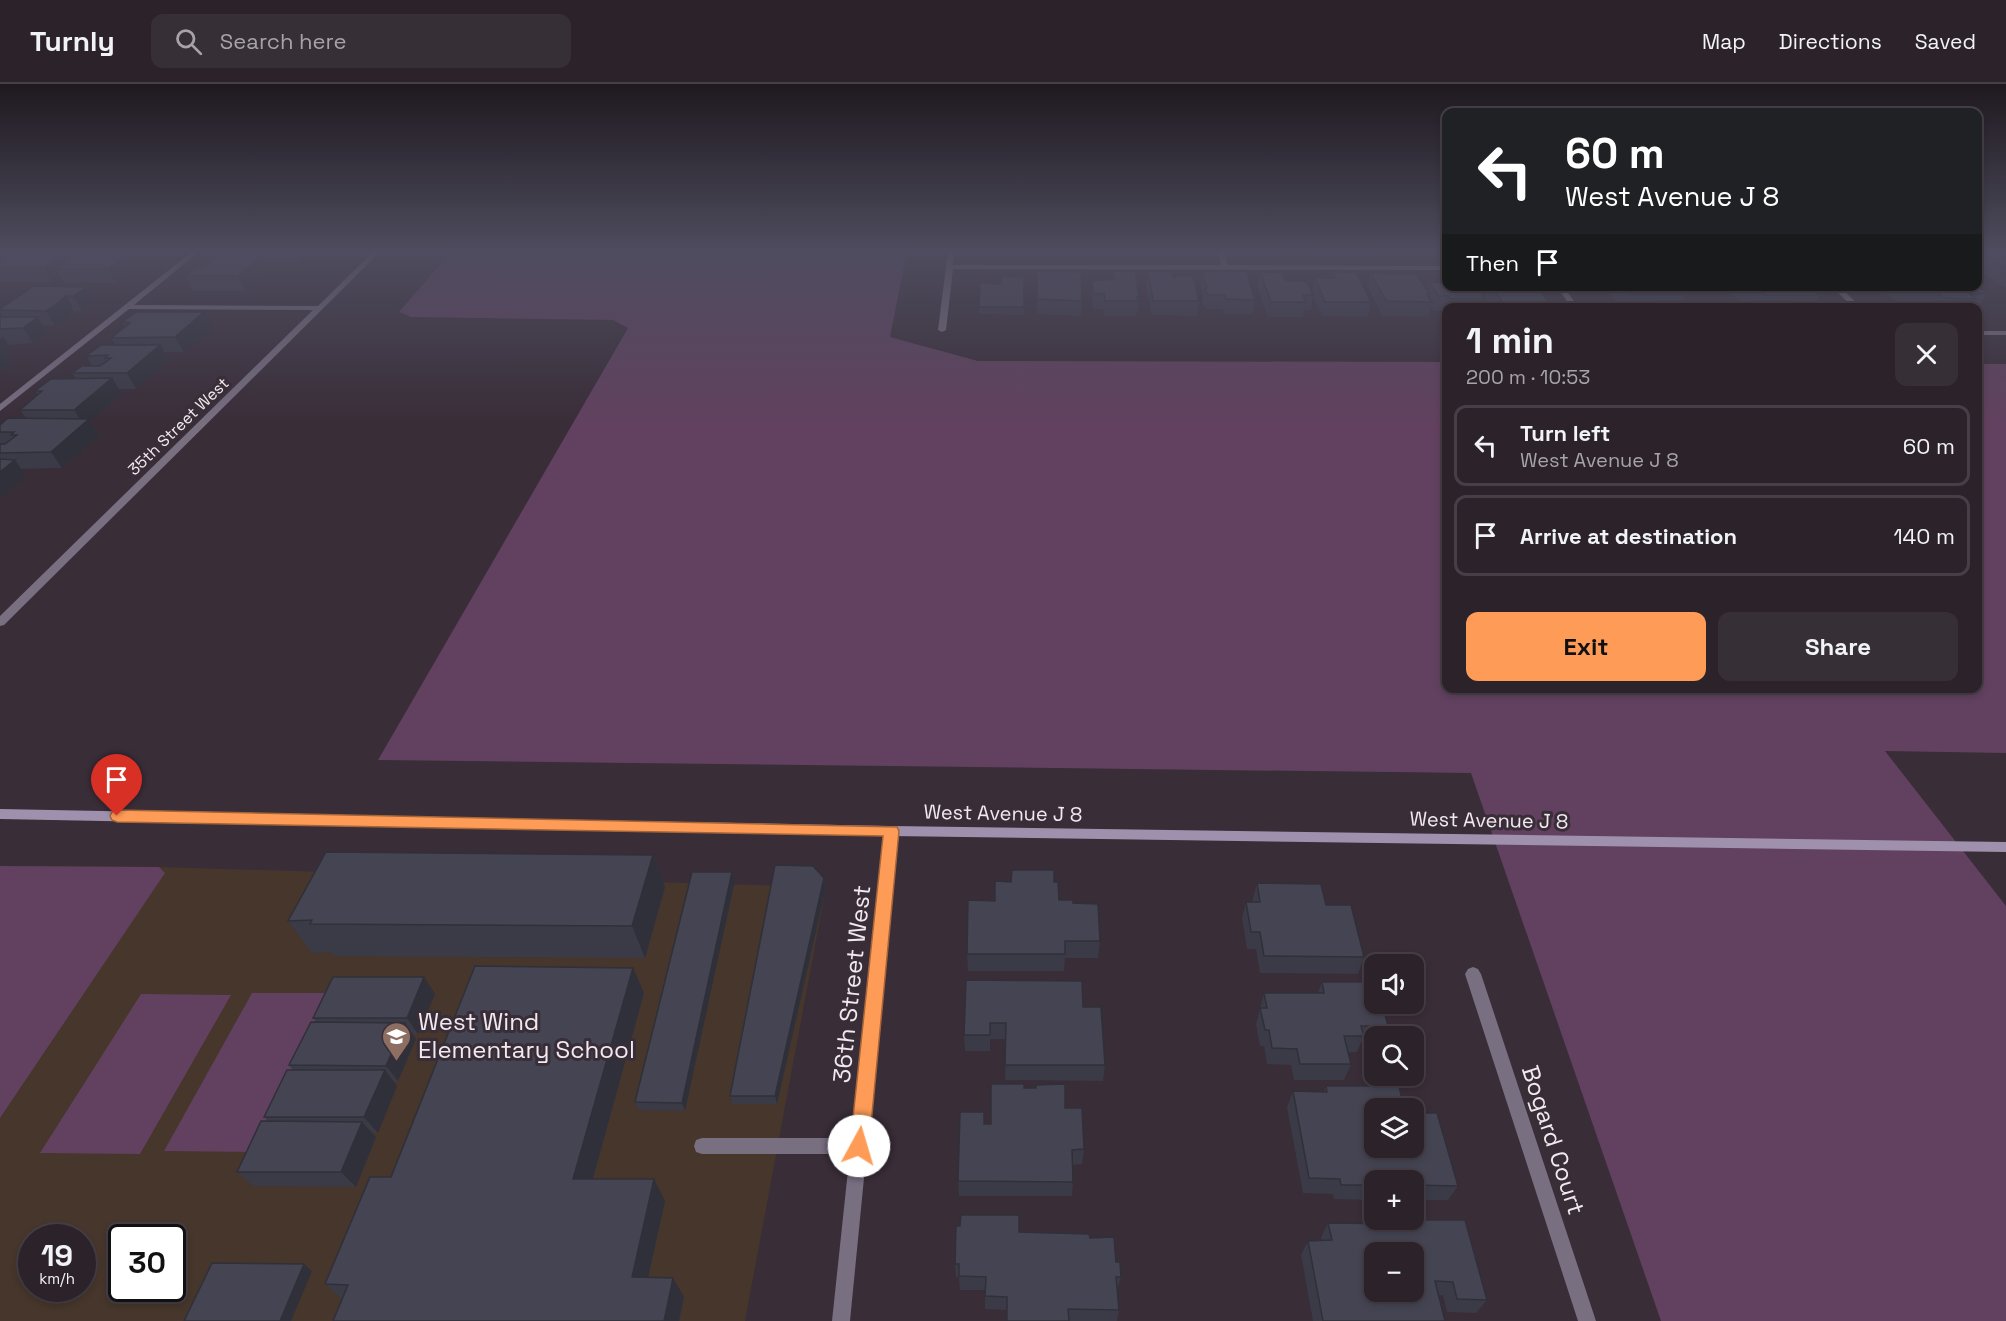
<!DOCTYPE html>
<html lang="en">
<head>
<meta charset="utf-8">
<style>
  :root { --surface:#2b222a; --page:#372f36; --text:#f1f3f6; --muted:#a6a4a8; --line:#473f47; --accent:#fe9c57 }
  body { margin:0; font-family:"Space Grotesk",sans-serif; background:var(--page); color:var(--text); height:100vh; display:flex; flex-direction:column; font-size:22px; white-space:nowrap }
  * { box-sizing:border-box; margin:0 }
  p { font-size:20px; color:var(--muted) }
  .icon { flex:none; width:33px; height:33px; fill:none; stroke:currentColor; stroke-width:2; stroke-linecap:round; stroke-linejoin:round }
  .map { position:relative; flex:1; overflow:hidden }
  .details { position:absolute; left:1442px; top:219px; width:540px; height:390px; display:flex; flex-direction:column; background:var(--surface); border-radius:12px; box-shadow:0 3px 9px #0003,0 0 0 2px var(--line) }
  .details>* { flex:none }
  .top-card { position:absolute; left:1442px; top:24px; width:540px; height:183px; border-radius:12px; box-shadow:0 3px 9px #0003,0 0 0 2px var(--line); background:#202124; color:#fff; overflow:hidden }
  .buttons { position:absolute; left:1364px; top:870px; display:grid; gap:12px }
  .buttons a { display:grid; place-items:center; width:60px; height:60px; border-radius:12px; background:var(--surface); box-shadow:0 3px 9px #0003,0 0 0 2px var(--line); font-size:30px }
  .speed { position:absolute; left:18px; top:1140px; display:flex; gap:12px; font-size:30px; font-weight:700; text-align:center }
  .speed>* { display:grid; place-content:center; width:78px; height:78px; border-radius:50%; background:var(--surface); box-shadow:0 3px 9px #0003,0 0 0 2px var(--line); line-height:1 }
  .speed small { font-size:15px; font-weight:400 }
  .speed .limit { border:3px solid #111; border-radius:9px; background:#fff; color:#111 }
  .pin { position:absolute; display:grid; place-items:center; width:51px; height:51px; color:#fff; margin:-62px -26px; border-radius:50% 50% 50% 0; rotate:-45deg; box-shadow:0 0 6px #0007 }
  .pin .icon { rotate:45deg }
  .me { position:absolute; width:66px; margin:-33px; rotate:6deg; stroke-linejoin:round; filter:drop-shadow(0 0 4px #0008) }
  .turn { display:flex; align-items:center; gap:21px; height:126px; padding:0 24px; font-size:27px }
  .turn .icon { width:78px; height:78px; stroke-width:2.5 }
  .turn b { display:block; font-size:42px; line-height:51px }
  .then { display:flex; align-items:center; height:57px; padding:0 24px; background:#0003; gap:12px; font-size:22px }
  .round { display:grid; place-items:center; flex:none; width:63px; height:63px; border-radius:12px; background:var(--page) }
  .head { display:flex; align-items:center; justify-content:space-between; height:102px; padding:0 24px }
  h1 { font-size:36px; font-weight:600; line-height:45px }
  .primary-button { display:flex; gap:12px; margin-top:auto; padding:12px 24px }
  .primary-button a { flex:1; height:69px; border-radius:12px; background:var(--accent); color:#111; font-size:24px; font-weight:600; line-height:69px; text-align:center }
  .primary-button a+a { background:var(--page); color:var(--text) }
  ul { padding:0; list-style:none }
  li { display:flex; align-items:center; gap:18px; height:81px; margin:0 12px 9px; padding:0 12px; border:3px solid var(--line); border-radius:12px }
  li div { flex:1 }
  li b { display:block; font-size:22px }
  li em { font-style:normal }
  header { display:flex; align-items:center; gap:36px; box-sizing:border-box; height:84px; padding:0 30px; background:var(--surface); border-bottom:2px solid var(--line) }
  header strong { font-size:28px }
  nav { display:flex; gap:33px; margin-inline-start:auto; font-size:21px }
  .search { width:420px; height:54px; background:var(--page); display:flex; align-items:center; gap:15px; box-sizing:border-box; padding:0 21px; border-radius:12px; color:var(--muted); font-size:22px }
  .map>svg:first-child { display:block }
</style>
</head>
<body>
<header>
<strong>Turnly</strong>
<div class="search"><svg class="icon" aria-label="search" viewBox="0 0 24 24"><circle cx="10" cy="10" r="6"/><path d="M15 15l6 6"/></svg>Search here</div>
<nav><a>Map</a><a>Directions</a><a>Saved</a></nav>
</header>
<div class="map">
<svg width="2006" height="1237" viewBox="0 0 2006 1237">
  <rect width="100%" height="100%" fill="#392d38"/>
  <path fill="#46362b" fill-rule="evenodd" d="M0,782L159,783L826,803L745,1237H0ZM32,1154H82V1204H32ZM122,1154H172V1204H122Z"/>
  <path fill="#61415f" d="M452,167H907L890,253L978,277L1446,278V604H1977V280H2006V669L1885,667L2006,822V1237H1661L1471,689L378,676L628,244L613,236L411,233L399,228Z
    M0,782L159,783L165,789L0,1034Z
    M252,909H342L265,1068L164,1067Z
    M141,910L231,911L140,1070L40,1069Z"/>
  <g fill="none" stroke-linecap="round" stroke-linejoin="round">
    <path fill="#786f81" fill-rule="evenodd" d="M702,1054H859L865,1056L867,1062L865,1068L859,1070H702L696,1068L694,1062L696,1056Z"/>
    <path fill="#786f81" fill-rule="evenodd" d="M193,167H200L134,221L318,222L374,167H381L4,541L0,542V532L313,226L129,225L0,327V320Z
      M948,167H954L953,181H1221L1217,167H1223L1228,181L1446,182V186L953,185L946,246L942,248L938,246Z
      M1556,202H1563L1579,224H1572Z
      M1831,202H1839L1862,224H1854Z
      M1977,247H2006V251H1977Z
      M891,742L896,743L898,747L850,1237H832L884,747L886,743Z
      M1473,883L1478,885L1481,890L1596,1237H1578L1465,890L1468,885Z"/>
    <path fill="#9f91ad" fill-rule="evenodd" d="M0,725L891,742L2006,758V768L891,752L0,735Z"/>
  </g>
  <path fill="#3b3a47" d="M19,167H72L74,172L145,178L116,199H64L60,193L52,198H0V168L4,175Z
    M232,167H315L301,179H268L271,185L245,207H193L185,192L234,171Z
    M1003,167H1024V168H1003Z
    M1037,167H1059V169H1037Z
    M1145,167H1186L1146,168Z
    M1260,167H1303V169H1261Z
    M1320,167H1343L1342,170H1321Z
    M1383,167H1428L1427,170L1384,169Z
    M1977,167H2006V203H2004L1977,185L1979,180H1977Z
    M1037,187L1082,217L1081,232L1037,230Z
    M1113,187L1139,213L1138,227H1137L1136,232H1104L1103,225H1093L1092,211V197L1112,196Z
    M1148,187L1173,194H1175V192L1199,217L1197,232L1152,231L1146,201Z
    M1202,188L1255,216L1253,230H1224L1223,225H1206L1202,219L1203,213L1201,203Z
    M1260,188L1285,196L1312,208L1315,194H1332L1333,188L1371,218L1368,233L1322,232L1313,212L1311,226H1304L1303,233H1268L1257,202Z
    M1371,189L1428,207L1430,199L1444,198L1446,189V202L1485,215L1482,224H1446V229L1444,227H1434L1431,222L1428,233L1382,232L1368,203Z
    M1024,193V231L979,230V223L1001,200Z
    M34,202L95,217L82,227H74L71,229L72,231L55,242L43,241L47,248L33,259L8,261L13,268L5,274L10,281L0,288V233H3L0,229V225Z
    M1478,202H1536L1549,219L1548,224H1491Z
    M1607,202H1688V203L1683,217L1700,224H1623L1606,205Z
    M1729,202H1810V203L1819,211L1815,219L1820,224H1755L1750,218H1740L1727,206Z
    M1879,202H1977L1987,209L1977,224H1928L1924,220L1898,219L1886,209L1890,203Z
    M204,228L212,243L184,268H165L169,276L136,305H119L122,310L90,337L100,351L62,384L21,385L26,392L0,415V341L26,334L20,326L38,311L35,307L76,294L72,289L92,282L86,272L115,261L111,254L125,243L122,238Z
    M653,771L665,803L645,874L334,872L331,868L312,869L288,837Z
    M824,794L826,803L777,1020H732L730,1012Z
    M735,796L685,1027L639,1026L635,1018Z
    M1054,798L1059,816L1073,819L1100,857L1098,874H1065L1064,887H968L967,870L995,817Z
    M1257,799L1326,821L1364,873L1358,890L1260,889L1256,865H1247L1242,834L1246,818H1252Z
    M966,896L1083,923L1105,981L1103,997L1005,996L1006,955H990V967H965L964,951Z
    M1322,898L1388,942L1383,952H1374V958L1361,959L1357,968H1348L1351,980L1344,996H1294L1291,981L1267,980L1264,962H1260L1256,940L1264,909H1318Z
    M644,909L593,1095L665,1117L648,1193L684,1213L679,1237H333L342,1215L325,1200L391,1093Z
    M435,910L418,950H413L416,955L398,997H393L397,1002L378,1049H372L376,1053L356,1103L253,1102L237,1088L268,1037L264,1033L293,986L289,981L316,938L313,934Z
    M1326,1002L1413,1064V1029L1458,1102L1448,1116H1413V1096H1374V1116L1334,1115L1333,1110L1303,1109L1287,1023L1293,1007L1324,1008Z
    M1024,1004L1065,1024L1084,1065L1082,1080L1073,1081V1098L1072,1112H959L958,1097L985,1040H991Z
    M1408,1136L1487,1216L1476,1229L1447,1228L1443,1211H1438L1445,1237H1313L1301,1171L1308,1157H1322L1321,1153L1328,1139L1405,1140Z
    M1019,1148L1090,1154L1116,1178L1121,1193L1117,1207L1119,1226L1117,1237H1007L1006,1226L985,1225V1206H960L959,1193H956L955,1180Z"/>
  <path fill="#30303a" d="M68,167H72L79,179L55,185L60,193L52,198L44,184Z
    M133,167H139L145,178L116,199L108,185Z
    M296,167H315L301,179Z
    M0,168L9,182L0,184Z
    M264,171L271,185L245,207L238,192Z
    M87,203L95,217L82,227L73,212Z
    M66,212L74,227L71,229L72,231L55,242L46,227Z
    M204,228L212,243L184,268L175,253Z
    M38,233L47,248L33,259L23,244Z
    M3,253L13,268L5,274L10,281L0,288V255Z
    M160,261L169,276L136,305L127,289Z
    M112,294L122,310L90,337L100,351L62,384L51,368L83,340L74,326Z
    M15,376L26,392L0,415V388Z
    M653,771L665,803L645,874L632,842Z
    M732,788L735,796L685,1027L682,1019Z
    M824,794L826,803L777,1020L775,1012Z
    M633,884L644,909L587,1116L573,1095Z
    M424,893L435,910L418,950L407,934Z
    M405,939L416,955L398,997L386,982Z
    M385,986L397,1002L378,1049L364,1033Z
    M362,1038L376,1053L356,1103L341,1088Z
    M654,1095L665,1117L644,1212L632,1193Z
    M304,1180L312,1187L291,1237H280Z
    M673,1194L684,1213L679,1237H664Z"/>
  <path fill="#454453" stroke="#30303a" stroke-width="1.5" fill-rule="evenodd" d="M19,167H68L44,184H0V177L15,168Z
    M81,167H133L108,185H55Z
    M220,171H264L238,192H185L197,183H204Z
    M1985,171H2006V185Z
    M1037,187L1081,188L1082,217L1037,215Z
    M1113,187H1135L1139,213H1137L1138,217H1105L1104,210H1094L1092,197L1115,195Z
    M1148,187H1171L1173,194H1176L1175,192H1193L1199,217H1153Z
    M1246,187L1255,216L1226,215L1225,211H1208L1204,204H1207L1202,188Z
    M1260,188H1281L1285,196L1307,198L1313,211H1303L1306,218H1271Z
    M1333,188H1356L1371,218H1325L1315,194H1336Z
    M1371,189L1416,190L1430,210H1427L1432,218L1386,217Z
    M1001,193H1024V223H979L980,199L1001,200Z
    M1446,197V202H1477L1485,215H1450L1448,212H1438L1430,199Z
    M34,202L87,203L73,212H66L61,216H63L46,227L0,226V225Z
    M1492,202H1536L1549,219H1503Z
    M1623,202H1688V203H1678L1685,210H1630Z
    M1746,202H1809L1819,211H1765L1757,204H1747Z
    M1904,202H1977L1987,209L1970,210L1976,215L1944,214L1933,206L1906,204Z
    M1658,217H1690L1700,224H1660L1659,222H1663Z
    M1757,217L1813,218L1820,224H1764Z
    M136,228H204L175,253L111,254L130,239L122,238Z
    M0,233H38L23,244L0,245Z
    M101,261H160L127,289H72L82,282H100L111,274H105L108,271L86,272Z
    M112,294L74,326H20L42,307H35L51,295Z
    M8,334L89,335L51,368L0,369V360H5L17,351H11L14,348H0V341Z
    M0,375L15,376L0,388Z
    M326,768L653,771L632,842L310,840L312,836L288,837Z
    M775,781L813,782L824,794L775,1012H730Z
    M1012,786H1054V798H1058L1059,816H1073V819L1098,820L1100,857H1065V870H967L968,816L995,817V797L1011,798Z
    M692,788H732L682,1019L635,1018Z
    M1257,799L1321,800L1326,821H1351L1364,873L1264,872L1260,848H1251L1246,818H1260Z
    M475,882L633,884L573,1095H654L632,1193L673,1194L664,1237H333L348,1201L325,1200L370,1093H391Z
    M333,893H424L407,934H313Z
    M966,896L1082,897L1083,923H1101L1105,981H1005L1006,939H990V951H964Z
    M1322,898H1374V920H1382L1388,942H1361L1364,952H1344L1351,980H1300L1297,965L1272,964L1269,946H1265L1260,924H1267L1264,909H1324Z
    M311,938L405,939L386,982L289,981Z
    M287,986H385L364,1033H264Z
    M991,1000H1024V1004H1036V1001L1065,1000V1024H1082L1084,1065L1072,1066L1073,1098L958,1097L960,1028H984V1040H991Z
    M1326,1002H1399L1404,1024H1374V1064H1413V1042H1415L1413,1034V1029H1437L1458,1102L1413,1101V1096H1374V1101H1341L1340,1095L1309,1094L1293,1007L1327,1008Z
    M261,1037L362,1038L341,1088H237Z
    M961,1131H1019V1148L1089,1150L1090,1154L1114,1153L1116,1178H1120L1121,1193H1116L1119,1226L1068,1225L1069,1237H1007V1213L985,1212L986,1193L959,1192V1180H955L956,1142H960Z
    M1408,1136H1465L1487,1216L1457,1215L1453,1198L1435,1197L1445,1237H1323L1308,1157L1332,1156L1328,1139L1409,1140ZM1374,1168H1413V1208H1374Z
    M212,1179L304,1180L280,1237H184Z"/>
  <linearGradient id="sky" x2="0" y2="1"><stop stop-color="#1f191f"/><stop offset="0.49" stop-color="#4e4c5e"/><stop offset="1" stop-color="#4e4c5e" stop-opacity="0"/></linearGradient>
  <rect width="2006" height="340" fill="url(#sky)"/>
  <path fill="#fe9c57" stroke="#a56539" stroke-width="1.5" d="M117,726L897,743L899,747L869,1062L866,1069L859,1071L852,1069L850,1062L883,752L117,738L112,736L110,732L112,728Z"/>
  <defs>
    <symbol id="school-pin" viewBox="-11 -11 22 30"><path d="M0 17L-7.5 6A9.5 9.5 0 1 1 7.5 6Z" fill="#8d6e63" stroke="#392d38"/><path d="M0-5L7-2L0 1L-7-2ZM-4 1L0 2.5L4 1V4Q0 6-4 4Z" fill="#fff"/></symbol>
  </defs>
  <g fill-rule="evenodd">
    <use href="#school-pin" x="380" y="936" width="33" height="45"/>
  </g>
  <g text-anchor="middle" stroke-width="6" stroke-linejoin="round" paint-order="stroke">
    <g font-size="16" fill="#f1e9f0" stroke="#392d38">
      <text transform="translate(178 342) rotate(-44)" y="6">35th Street West</text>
    </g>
    <g font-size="20" fill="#f1e9f0" stroke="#392d38">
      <text transform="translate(1003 729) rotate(1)" y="7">West Avenue J 8</text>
      <text transform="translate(1489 736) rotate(1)" y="7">West Avenue J 8</text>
    </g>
    <g font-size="24" fill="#f1e9f0" stroke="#392d38">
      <text transform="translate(852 900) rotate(-84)" y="8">36th Street West</text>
      <text transform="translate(1553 1056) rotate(72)" y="8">Bogard Court</text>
    </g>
    <g font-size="24" fill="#f1e9f0" stroke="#392d38" text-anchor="start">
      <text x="418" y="946">West Wind<tspan x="418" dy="28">Elementary School</tspan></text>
    </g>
  </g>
</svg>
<div class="buttons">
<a><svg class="icon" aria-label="sound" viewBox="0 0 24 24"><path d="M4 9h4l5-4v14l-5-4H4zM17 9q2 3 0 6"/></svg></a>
<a><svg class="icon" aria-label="search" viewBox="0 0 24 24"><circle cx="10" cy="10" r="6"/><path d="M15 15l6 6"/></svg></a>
<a><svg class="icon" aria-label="layers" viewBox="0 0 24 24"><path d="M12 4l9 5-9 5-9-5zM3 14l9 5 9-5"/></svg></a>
<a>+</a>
<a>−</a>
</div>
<div class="speed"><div>19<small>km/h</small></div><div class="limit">30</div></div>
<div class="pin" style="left:117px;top:732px;background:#d93025"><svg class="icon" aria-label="arrive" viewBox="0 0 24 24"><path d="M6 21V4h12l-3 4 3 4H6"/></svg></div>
<svg class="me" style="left:859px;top:1062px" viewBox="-20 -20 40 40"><circle r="19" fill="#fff"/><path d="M0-13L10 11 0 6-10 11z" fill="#fe9c57"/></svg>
<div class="top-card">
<div class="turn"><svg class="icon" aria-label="left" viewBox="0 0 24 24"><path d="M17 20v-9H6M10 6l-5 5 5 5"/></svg><div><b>60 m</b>West Avenue J 8</div></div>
<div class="then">Then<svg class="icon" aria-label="arrive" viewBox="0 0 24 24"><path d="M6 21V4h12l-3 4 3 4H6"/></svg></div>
</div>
<section class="details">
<div class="head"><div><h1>1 min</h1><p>200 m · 10:53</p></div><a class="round"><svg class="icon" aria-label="close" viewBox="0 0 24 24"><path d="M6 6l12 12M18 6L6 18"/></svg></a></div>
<ul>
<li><svg class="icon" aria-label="left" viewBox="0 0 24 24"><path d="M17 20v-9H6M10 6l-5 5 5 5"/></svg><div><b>Turn left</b><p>West Avenue J 8</p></div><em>60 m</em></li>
<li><svg class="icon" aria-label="arrive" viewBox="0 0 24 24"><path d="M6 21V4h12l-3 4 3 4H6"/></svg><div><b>Arrive at destination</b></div><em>140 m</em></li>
</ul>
<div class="primary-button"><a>Exit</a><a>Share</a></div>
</section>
</div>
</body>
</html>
